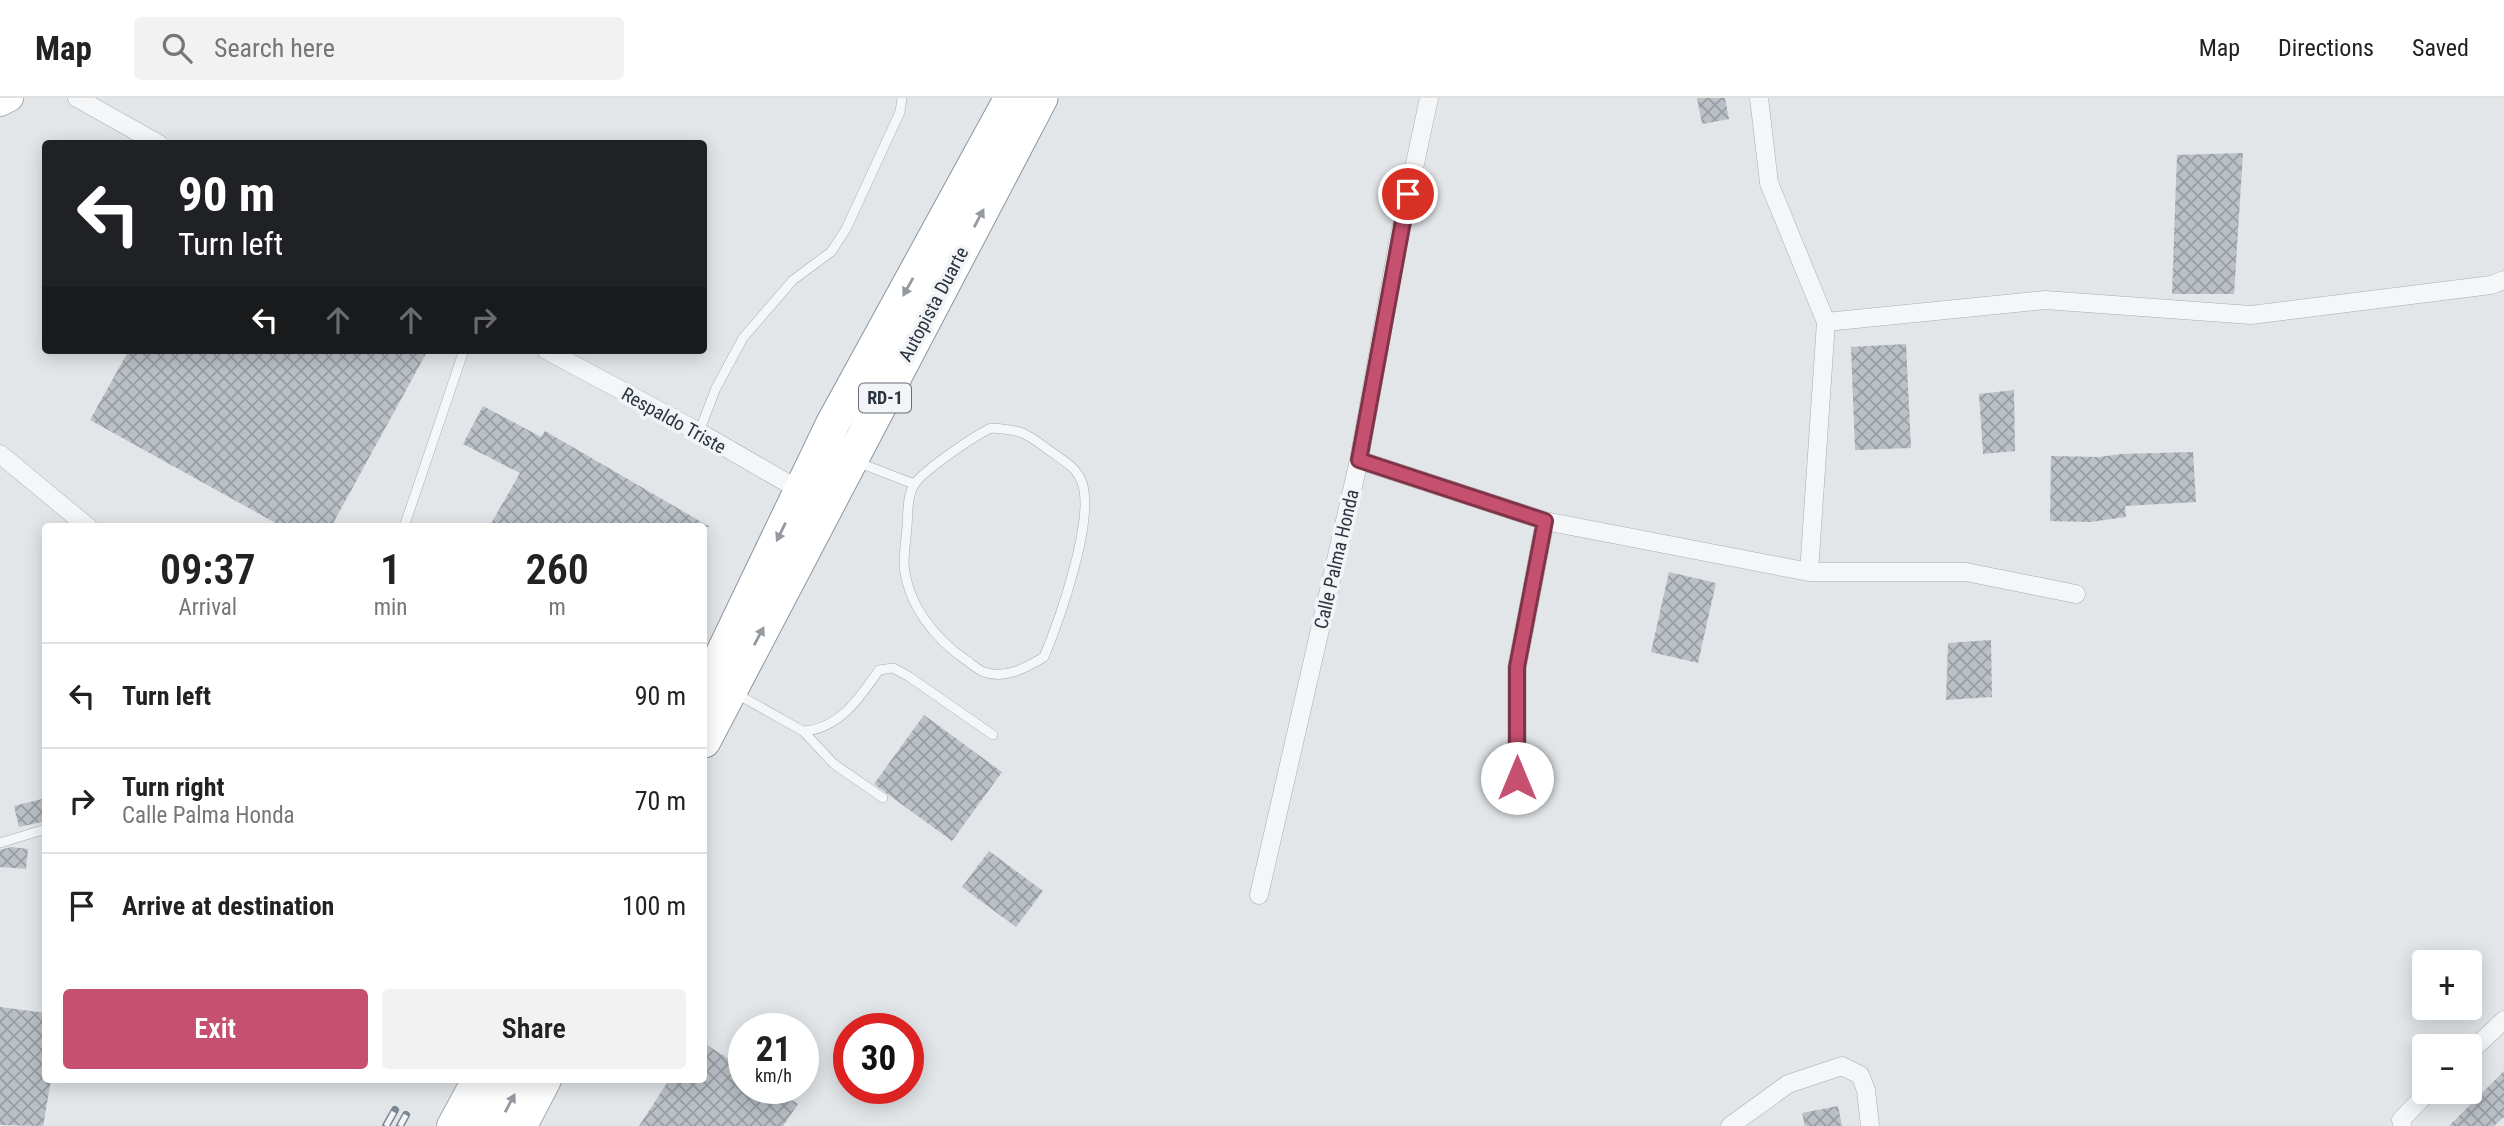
<!DOCTYPE html>
<html lang="en">
<head>
<meta charset="utf-8">
<style>
  :root { --surface:#fff; --page:#f2f2f2; --text:#222; --muted:#767676; --line:#e0e0e0; --accent:#c6506f }
  body { margin:0; font-family:"Roboto Condensed",sans-serif; background:var(--page); color:var(--text); height:100vh; display:flex; flex-direction:column; font-size:26px; white-space:nowrap }
  * { box-sizing:border-box; margin:0 }
  p { font-size:23px; color:var(--muted) }
  .icon { flex:none; width:38px; height:38px; fill:none; stroke:currentColor; stroke-width:2; stroke-linecap:round; stroke-linejoin:round }
  .map { position:relative; flex:1; overflow:hidden }
  .drawer { position:absolute; left:42px; top:425px; width:665px; height:560px; display:flex; flex-direction:column; background:var(--surface); border-radius:7px; box-shadow:0 4px 18px #0003 }
  .drawer>* { flex:none }
  .guide { position:absolute; left:42px; top:42px; width:665px; height:214px; border-radius:7px; box-shadow:0 4px 18px #0003; background:#202124; color:#fff; overflow:hidden }
  .buttons { position:absolute; left:2412px; top:852px; display:grid; gap:14px }
  .buttons a { display:grid; place-items:center; width:70px; height:70px; border-radius:7px; background:var(--surface); box-shadow:0 4px 18px #0003; font-size:35px }
  .speed { position:absolute; left:728px; top:915px; display:flex; gap:14px; font-size:35px; font-weight:700; text-align:center }
  .speed>* { display:grid; place-content:center; width:91px; height:91px; border-radius:50%; background:var(--surface); box-shadow:0 4px 18px #0003; line-height:1 }
  .speed small { font-size:18px; font-weight:400 }
  .speed .limit { border:10px solid #d22; background:#fff; color:#111 }
  .pin { position:absolute; display:grid; place-items:center; width:60px; height:60px; color:#fff; margin:-30px; border:4px solid #fff; border-radius:50%; box-shadow:0 2px 7px #0007 }
  .me { position:absolute; width:77px; margin:-38px; rotate:0deg; stroke-linejoin:round; filter:drop-shadow(0 0 5px #0008) }
  .turn { display:flex; align-items:center; gap:24px; height:147px; padding:0 21px; font-size:32px }
  .turn .icon { width:91px; height:91px; stroke-width:2.5 }
  .turn b { display:block; font-size:49px; line-height:60px }
  .lanes { display:flex; align-items:center; height:66px; padding:0 21px; background:#0003; justify-content:center; gap:35px; direction:ltr }
  .lanes .off { opacity:.35 }
  .eta { display:flex; justify-content:space-evenly; align-items:center; height:119px; text-align:center }
  .eta b { font-size:42px; font-weight:600; line-height:49px }
  .primary-button { display:flex; gap:14px; margin-top:auto; padding:14px 21px }
  .primary-button a { flex:1; height:80px; border-radius:7px; background:var(--accent); color:#fff; font-size:28px; font-weight:600; line-height:80px; text-align:center }
  .primary-button a+a { background:var(--page); color:var(--text) }
  ul { padding:0; list-style:none }
  li { display:flex; align-items:center; gap:21px; height:105px; padding:0 21px; border-top:2px solid var(--line) }
  li div { flex:1 }
  li b { display:block; font-size:26px }
  li em { font-style:normal }
  header { display:flex; align-items:center; gap:42px; box-sizing:border-box; height:98px; padding:0 35px; background:var(--surface); border-bottom:2px solid var(--line) }
  header strong { font-size:33px }
  nav { display:flex; gap:38px; margin-inline-start:auto; font-size:24px }
  .search { width:490px; height:63px; background:var(--page); display:flex; align-items:center; gap:18px; box-sizing:border-box; padding:0 24px; border-radius:7px; color:var(--muted); font-size:26px }
  .map>svg:first-child { display:block }
</style>
</head>
<body>
<header>
<strong>Map</strong>
<div class="search"><svg class="icon" aria-label="search" viewBox="0 0 24 24"><circle cx="10" cy="10" r="6"/><path d="M15 15l6 6"/></svg>Search here</div>
<nav><a>Map</a><a>Directions</a><a>Saved</a></nav>
</header>
<div class="map">
<svg width="2504" height="1028" viewBox="0 0 2504 1028">
  <defs>
    <pattern id="building-cross-hatch" width="8" height="8" patternUnits="userSpaceOnUse" patternTransform="scale(1.75)"><rect width="8" height="8" fill="#bac0c6"/><path d="M0 0l8 8M0 8l8-8" fill="none" stroke="#979da2"/></pattern>
  </defs>
  <rect width="100%" height="100%" fill="#e2e6e9"/>
  <path fill="url(#building-cross-hatch)" d="M1697,0H1725L1729,21L1702,26Z
    M2243,55L2234,196H2172L2177,57Z
    M1906,246L1911,350L1855,352L1851,249Z
    M129,252H428L331,429H283L90,322Z
    M2014,292L2015,353L1983,356L1979,296Z
    M483,308L541,339L545,333L710,429H489L520,375L463,346Z
    M2193,354L2196,404L2125,408L2126,419L2090,424L2050,423L2051,358L2099,359L2121,356Z
    M1669,474L1716,485L1698,565L1651,554Z
    M1991,542L1992,599L1946,602L1948,545Z
    M924,617L1002,674L952,743L874,686Z
    M46,700V723L19,729L14,708Z
    M11,749L28,751L26,771L0,769V752Z
    M989,753L1043,793L1016,829L962,789Z
    M0,909L46,915V982H51L43,1028L0,1027Z
    M704,945L744,971V990H773L798,1006L783,1028H639L669,982H704Z
    M2504,973V1019L2494,1028H2449Z
    M1838,1008L1842,1028H1805L1802,1015Z"/>
  <g fill="none" stroke-linecap="round" stroke-linejoin="round">
    <defs>
      <path id="lane" d="M991,330C1022,332 1025,334 1050,353C1061,361 1075,368 1081,382C1097,417 1059,523 1044,559C1027,569 1005,582 984,574C978,572 972,566 966,562C935,541 907,506 904,466C904,454 906,441 907,429C908,416 907,398 914,387C922,373 976,337 991,330Z
        M699,334L716,290L743,240L793,182L831,154L846,131L900,14L902,0
        M857,364L914,386
        M404,429L464,252
        M735,595L803,633L834,666L883,700
        M803,633C839,631 860,600 879,572L893,570L908,578L993,637
        M0,745L46,731"/>
      <path id="street" d="M77,0L159,46
        M1759,0L1769,85L1826,224L1809,474
        M1826,224L2045,202L2251,217L2491,187L2504,182
        M546,252L699,334L801,393
        M0,356L88,429
        M1359,362L1545,423L1809,474H1966L2076,496
        M1517,680V569L1545,423
        M1259,797L1359,362L1398,145L1429,0
        M2469,955L2504,922
        M1730,1028L1788,986L1842,968L1860,977L1866,992L1870,1028
        M2402,1028L2401,1022L2428,994"/>
      <path id="secondary" d="M0,5L10,0"/>
      <path id="primary" d="M451,1028L476,982
        M523,1028L547,982"/>
      <path id="highway" d="M704,594L832,327L1011,0
        M704,643L1041,0
        M472,1028L496,982
        M497,1028L522,982"/>
    </defs>
    <use href="#lane" stroke="#a7adb3" stroke-width="10"/>
    <use href="#street" stroke="#a7adb3" stroke-width="19"/>
    <use href="#secondary" stroke="#a7adb3" stroke-width="28"/>
    <use href="#primary" stroke="#a2abb4" stroke-width="30"/>
    <use href="#highway" stroke="#8a959f" stroke-width="35"/>
    <use href="#lane" stroke="#f4f6f8" stroke-width="9"/>
    <use href="#street" stroke="#f4f6f8" stroke-width="18"/>
    <use href="#secondary" stroke="#fff" stroke-width="26"/>
    <use href="#primary" stroke="#fff" stroke-width="28"/>
    <use href="#highway" stroke="#fff" stroke-width="33"/>
    <defs>
      <path id="rail" d="M386,1028L395,1012
        M400,1028L406,1017"/>
    </defs>
    <use href="#rail" stroke="#7c8792" stroke-width="8"/>
    <use href="#rail" stroke="#f2f4f7" stroke-width="5" stroke-dasharray="16" stroke-linecap="butt"/>
  </g>
  <defs><path id="oneway-solid" d="M-6-.8H1V-3.2L6.5 0L1 3.2V.8H-6Z" transform="scale(1.75)"/></defs>
  <g fill="#959aa0">
    <use href="#oneway-solid" transform="translate(979 120) rotate(-62)"/>
    <use href="#oneway-solid" transform="translate(908 189) rotate(119)"/>
    <use href="#oneway-solid" transform="translate(781 434) rotate(116)"/>
    <use href="#oneway-solid" transform="translate(759 538) rotate(-62)"/>
    <use href="#oneway-solid" transform="translate(510 1005) rotate(-62)"/>
  </g>
  <g fill="none" stroke-linecap="round" stroke-linejoin="round">
    <defs>
      <path id="route" d="M1408,96L1359,362L1545,423L1517,569V680"/>
    </defs>
    <use href="#route" stroke="#813448" stroke-width="18"/>
    <use href="#route" stroke="#c6506f" stroke-width="12"/>
  </g>
  <g text-anchor="middle" stroke-width="7" stroke-linejoin="round" paint-order="stroke">
    <rect fill="#f2f4f7" stroke="#676e77" stroke-width="2" x="859" y="285.5" width="52" height="29" rx="5"/>
    <g font-size="18" font-weight="bold" fill="#2b3540">
      <text x="885" y="306">RD-1</text>
    </g>
    <g font-size="19" fill="#2b3540" stroke="#f2f4f7">
      <text transform="translate(933 206) rotate(-62)" y="7">Autopista Duarte</text>
      <text transform="translate(674 322) rotate(29)" y="7">Respaldo Triste</text>
      <text transform="translate(1336 461) rotate(-77)" y="7">Calle Palma Honda</text>
    </g>
  </g>
</svg>
<div class="buttons">
<a>+</a>
<a>−</a>
</div>
<div class="speed"><div>21<small>km/h</small></div><div class="limit">30</div></div>
<div class="pin" style="left:1408px;top:96px;background:#d93025"><svg class="icon" aria-label="arrive" viewBox="0 0 24 24"><path d="M6 21V4h12l-3 4 3 4H6"/></svg></div>
<svg class="me" style="left:1517px;top:680px" viewBox="-20 -20 40 40"><circle r="19" fill="#fff"/><path d="M0-13L10 11 0 6-10 11z" fill="#c6506f"/></svg>
<div class="guide">
<div class="turn"><svg class="icon" aria-label="left" viewBox="0 0 24 24"><path d="M17 20v-9H6M10 6l-5 5 5 5"/></svg><div><b>90 m</b>Turn left</div></div>
<div class="lanes"><svg class="icon" aria-label="left" viewBox="0 0 24 24"><path d="M17 20v-9H6M10 6l-5 5 5 5"/></svg><svg class="icon off" aria-label="ahead" viewBox="0 0 24 24"><path d="M12 20V5M6 11l6-6 6 6"/></svg><svg class="icon off" aria-label="ahead" viewBox="0 0 24 24"><path d="M12 20V5M6 11l6-6 6 6"/></svg><svg class="icon off" aria-label="right" viewBox="0 0 24 24"><path d="M7 20v-9h11M14 6l5 5-5 5"/></svg></div>
</div>
<section class="drawer">
<div class="eta">
<div><b>09:37</b><p>Arrival</p></div>
<div><b>1</b><p>min</p></div>
<div><b>260</b><p>m</p></div>
</div>
<ul>
<li><svg class="icon" aria-label="left" viewBox="0 0 24 24"><path d="M17 20v-9H6M10 6l-5 5 5 5"/></svg><div><b>Turn left</b></div><em>90 m</em></li>
<li><svg class="icon" aria-label="right" viewBox="0 0 24 24"><path d="M7 20v-9h11M14 6l5 5-5 5"/></svg><div><b>Turn right</b><p>Calle Palma Honda</p></div><em>70 m</em></li>
<li><svg class="icon" aria-label="arrive" viewBox="0 0 24 24"><path d="M6 21V4h12l-3 4 3 4H6"/></svg><div><b>Arrive at destination</b></div><em>100 m</em></li>
</ul>
<div class="primary-button"><a>Exit</a><a>Share</a></div>
</section>
</div>
</body>
</html>
